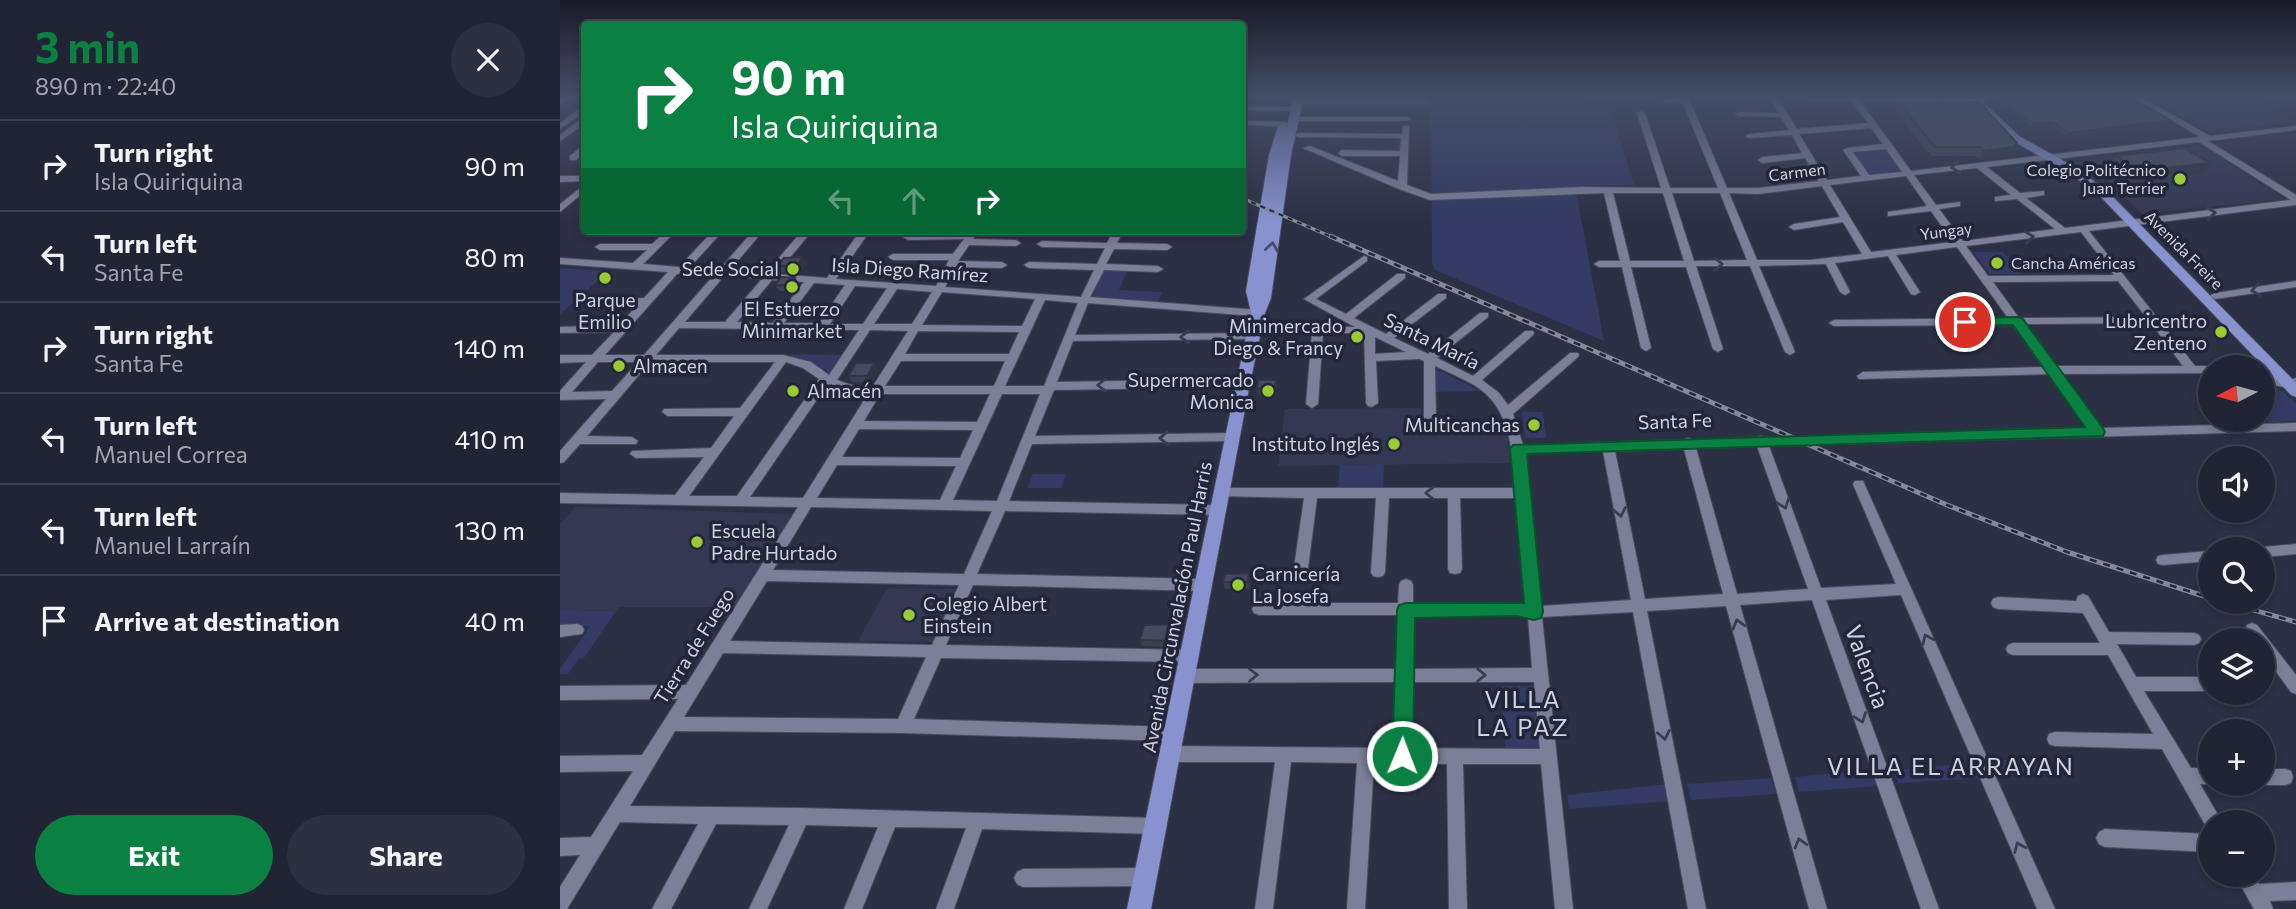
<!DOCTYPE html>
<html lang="en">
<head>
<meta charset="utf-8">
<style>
  :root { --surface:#212434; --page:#2d3040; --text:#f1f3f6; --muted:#a2a4ac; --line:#3e414f; --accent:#0b8043 }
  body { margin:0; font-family:Commissioner,sans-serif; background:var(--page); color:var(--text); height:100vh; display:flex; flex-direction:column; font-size:26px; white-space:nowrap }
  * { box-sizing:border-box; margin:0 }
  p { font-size:23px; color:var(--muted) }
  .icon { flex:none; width:38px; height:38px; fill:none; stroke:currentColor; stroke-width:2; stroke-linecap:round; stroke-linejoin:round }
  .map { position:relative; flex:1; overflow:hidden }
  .side { display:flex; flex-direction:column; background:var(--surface); width:560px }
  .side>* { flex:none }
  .hud { position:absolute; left:21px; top:21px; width:665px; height:214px; border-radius:7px; box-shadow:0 4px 10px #0003,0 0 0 2px var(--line); background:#0b8043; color:#fff; overflow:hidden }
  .needle { width:46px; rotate:264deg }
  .buttons { position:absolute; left:1638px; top:355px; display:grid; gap:14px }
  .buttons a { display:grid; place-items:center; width:77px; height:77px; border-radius:50%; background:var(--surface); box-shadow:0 4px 10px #0003,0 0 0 2px var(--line); font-size:35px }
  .pin { position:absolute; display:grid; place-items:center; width:60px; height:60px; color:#fff; margin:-30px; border:4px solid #fff; border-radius:50%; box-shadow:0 2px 7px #0007 }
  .me { position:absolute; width:77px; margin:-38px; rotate:1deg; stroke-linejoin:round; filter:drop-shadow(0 0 5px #0008) }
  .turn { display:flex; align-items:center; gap:24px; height:147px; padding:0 35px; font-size:32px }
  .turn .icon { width:91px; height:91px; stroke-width:2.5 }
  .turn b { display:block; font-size:49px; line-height:60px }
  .lanes { display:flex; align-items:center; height:66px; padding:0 35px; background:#0003; justify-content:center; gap:35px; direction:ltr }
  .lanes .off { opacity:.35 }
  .round { display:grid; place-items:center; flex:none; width:74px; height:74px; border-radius:37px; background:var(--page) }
  .head { display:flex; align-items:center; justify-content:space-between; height:119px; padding:0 35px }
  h1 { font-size:42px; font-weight:700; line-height:52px; color:var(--accent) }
  .cta { display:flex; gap:14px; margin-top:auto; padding:14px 35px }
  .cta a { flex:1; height:80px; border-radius:42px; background:var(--accent); color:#fff; font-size:28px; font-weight:700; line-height:80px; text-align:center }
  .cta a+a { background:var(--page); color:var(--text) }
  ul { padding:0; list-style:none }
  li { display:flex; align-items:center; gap:21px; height:91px; padding:0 35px; border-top:2px solid var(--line) }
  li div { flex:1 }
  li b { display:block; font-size:26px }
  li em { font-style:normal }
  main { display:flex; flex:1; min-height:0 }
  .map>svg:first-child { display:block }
</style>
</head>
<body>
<main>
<section class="side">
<div class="head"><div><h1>3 min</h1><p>890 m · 22:40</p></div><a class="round"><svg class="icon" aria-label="close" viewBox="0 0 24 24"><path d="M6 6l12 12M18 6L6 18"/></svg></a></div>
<ul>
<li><svg class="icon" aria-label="right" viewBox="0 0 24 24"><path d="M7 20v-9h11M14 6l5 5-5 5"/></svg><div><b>Turn right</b><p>Isla Quiriquina</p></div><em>90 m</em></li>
<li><svg class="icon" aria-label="left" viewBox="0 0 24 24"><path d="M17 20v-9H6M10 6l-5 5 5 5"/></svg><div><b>Turn left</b><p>Santa Fe</p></div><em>80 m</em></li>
<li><svg class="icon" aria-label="right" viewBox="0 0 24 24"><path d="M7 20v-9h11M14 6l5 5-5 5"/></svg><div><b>Turn right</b><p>Santa Fe</p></div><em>140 m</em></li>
<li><svg class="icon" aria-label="left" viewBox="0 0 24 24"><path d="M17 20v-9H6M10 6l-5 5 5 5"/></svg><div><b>Turn left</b><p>Manuel Correa</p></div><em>410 m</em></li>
<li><svg class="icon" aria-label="left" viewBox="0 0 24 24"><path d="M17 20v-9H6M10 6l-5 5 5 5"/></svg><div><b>Turn left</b><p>Manuel Larraín</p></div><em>130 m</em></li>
<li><svg class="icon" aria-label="arrive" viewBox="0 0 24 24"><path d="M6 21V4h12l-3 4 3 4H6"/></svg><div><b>Arrive at destination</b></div><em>40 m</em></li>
</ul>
<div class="cta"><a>Exit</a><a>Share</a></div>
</section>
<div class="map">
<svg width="1736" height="909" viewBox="0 0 1736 909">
  <rect width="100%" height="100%" fill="#2c3045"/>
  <path fill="#343853" d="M1582,95H1686L1736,122L1649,132Z
    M1643,146L1724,199L1582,214L1527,160Z
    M861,408V425L946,424L950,463L718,466L725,409Z
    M15,507L85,509L233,514L176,607H59L56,611L0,610V524Z
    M327,588L397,589L373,642L298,641Z"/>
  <path fill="#343a63" d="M871,95H1022L1027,110H1051L1074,185L1015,186L1044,341L875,270L872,262Z
    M1326,148L1344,172L1310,175L1292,151Z
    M1413,252H1443L1461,274H1430Z
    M0,268L49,271L0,314Z
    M544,270L567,271L559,290L602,292L598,302L531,296Z
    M232,354L282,355L270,373L249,360L230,357Z
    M873,367L920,391L875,392Z
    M1703,387L1723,391L1736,404V421L1708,422L1703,415Z
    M962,412H983L986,438H965Z
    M824,464L823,488H778L780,465Z
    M473,474H506L501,488H467Z
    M0,610L56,611L24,658L19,659L8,674H0V669L30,626H0Z
    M941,686H977L983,748H945Z
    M1476,757L1483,772L1438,773L1433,761Z
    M1417,763L1424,778L1338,783L1333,770Z
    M1312,770L1318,786L1239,792L1235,777Z
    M1211,778L1216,794L1131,800L1127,784Z
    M1108,784L1111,801L1009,809L1007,795Z"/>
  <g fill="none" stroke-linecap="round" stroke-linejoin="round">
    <defs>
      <path id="minor" d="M8,95H16L0,105V100Z
        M1166,95H1215L1237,129L1308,123L1292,101H1248L1247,99L1251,97H1288V95H1295L1296,97H1427L1428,99L1424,101H1300L1351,171L1640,137L1569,95H1577L1650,136L1736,126V130L1648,141L1736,195V205L1529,231L1635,366H1654L1650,368V373L1500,374L1541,428L1736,423V431L1209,446L1261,588L1336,584L1293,484L1295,481H1303L1495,909H1477L1341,595L1266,600L1379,909H1361L1252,600L1180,605L1267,909H1249L1166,606L1087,611L1146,909H1128L1073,612L982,617L1013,909H995L981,764H903L907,909H889L887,764L814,763L805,909H787L797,763L731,762L713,909H695L715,762H610L604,759L602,754L604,749L610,746L834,748L836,682L625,683L620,681L617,676L620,671L625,669H837L838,615H699L694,613L692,609L694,605L699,603H838L839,585L841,581L846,579L851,581L853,585V603L966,605L956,498H900L902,569L900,573L895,574L890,573L888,569V498H829L825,572L823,576L818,577L813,576L811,572L816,498H757L748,568L746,572L741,573L736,572L734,568L744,498L657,496L656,493L657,490L662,488H956C952,451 951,407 914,385C902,378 888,372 875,366L876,419L870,423L864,419V361L859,359L816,361L818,403L812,407L808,406L806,403L804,333H763L758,404L752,408L746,404L752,333H695L698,336L693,339L513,341L497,382L683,379L689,383L683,387L494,390L475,436L673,433L679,437L673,441L472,444L449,501L658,505L663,507L664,510L663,513L658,515L445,511L417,574L643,579L648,581L650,585L648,589L643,591L413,585L386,645L629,650L634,651L636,656L634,661L629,662L381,658L354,719L613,727L619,729L621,734L619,739L613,741L343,733L115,731L70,806L242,808L595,818L601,820L604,826L601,832L595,834L422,829L394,909H376L406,828L335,827L302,909H284L318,827L246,825L207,909H189L229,825L156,824L111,909H92L138,824L60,822L7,909H0V887L20,855L0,856V838L31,837L73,771L0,772V756L82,755L118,699L0,700V686L126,685L238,507L0,503V493L115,495L144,457L76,458L70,454L72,451L151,448L174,416H108L102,412L104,409L180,408L215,362H90L27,436L72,437L78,441L76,444H20L4,462L0,463V451L46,399L0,400V391L26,362L0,363V355H32L54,332L0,333V327L60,325L78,304L27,306L22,303L27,300L84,298L108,272L0,264V258L73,263L87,250H40L35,247L40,244H92L106,231H116L83,264L119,267L153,231H163L129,268L159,270L193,231H203L169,271L206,273L242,231H252L216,274L267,278L300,231H310L276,279L376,286L389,260H333L328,257L333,254H393L404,239L348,240L343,237L345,235L408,233L409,231H419L413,239L456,240L461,243L456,246L409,245L398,261L442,262L447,265L442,268L395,267L385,287L521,297L534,270L469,268L464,265L469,262L537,264L545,248L482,247L477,244L482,241L547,243L553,231H563L557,243L607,244L612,247L607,250L554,249L546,264L598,266L603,269L598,272L544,270L530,297L698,310L702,311L706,321L705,323H697L694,316L528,303L515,335L693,333L690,330L695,327H795L744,299L804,256L807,257V261L756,299L786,314L837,274H845V278L794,318L826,334L878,294H886V298L834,338L868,354L920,313H928V317L877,358L913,376L965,331H973L974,333L973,335L922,380L939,393L948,405L1010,353H1018L1019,355L1018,357L953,414L963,445L1123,440L1128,438L1133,440L1196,438L1201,436L1206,438L1528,429L1489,374L1299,379L1297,376L1303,372L1483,367L1453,325L1274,326L1269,323L1274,320L1448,318L1397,247L1336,255L1360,292L1355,295L1351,294L1328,256L1275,263L1290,292L1285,295L1280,292L1266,264L1199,266L1235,352L1230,355L1225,352L1190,266H1136L1163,349L1158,352L1153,349L1126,267H1071L1091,348L1086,351L1081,348L1062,267H1039L1034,264L1039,261H1060L1044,193L870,200L839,189L743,148L750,146L838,181L840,156H782L778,153L782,150L840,151L841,138L738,137L734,135L738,133L842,134L843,126H849L847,185L871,194L1021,187L1101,188L1077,113L1081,111L1085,113L1110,188H1158L1123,103H1106L1102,101C1108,97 1124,97 1130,101L1167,188H1198L1259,181L1245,158L1202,163L1198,160L1202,157L1242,153L1232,135L1190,138L1186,136L1190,134L1229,130L1221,117L1179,116L1175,114L1179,112L1219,113L1211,99L1169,98H1166ZM1311,128L1323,144L1287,148L1283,150L1301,176L1267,180L1239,134ZM1639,142L1731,200L1505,228L1466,198L1484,195V191L1460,193L1427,167ZM1326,149L1342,172L1309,175L1293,152ZM1417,168L1451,195L1435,197V201L1457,199L1495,229L1403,241L1379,209L1400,206V202L1376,205L1354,175ZM1346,176L1367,206L1328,212V216L1371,211L1393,242L1311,252L1270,185ZM1262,186L1280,217L1234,224L1229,227L1234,230L1283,222L1302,254L1250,260H1197L1169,193L1198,194ZM1053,193H1103L1124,261H1070ZM1112,193H1160L1187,260L1134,261ZM1521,232L1554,275L1428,276L1406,246ZM124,273L154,275L84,355H45L117,274ZM164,276L202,279L165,322H125ZM212,280L244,282L213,323L177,322ZM1558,281L1586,317L1459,318L1433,282ZM254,283L285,285L259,323H224ZM295,286L327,288L303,324H270ZM337,289L372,292L352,324H314ZM382,292L475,299L462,326L362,325ZM485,300L518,303L484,386H445ZM1591,323L1623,366H1495L1464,324ZM119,328L299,330L269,375L251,362L223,355H96ZM310,330L348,331L313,386H294L277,380ZM358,331L459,332L449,354H345ZM815,337L846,352L815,354ZM341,361H445L434,386H325ZM38,362H78L52,391L12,392ZM226,362L243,368L259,379L177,496H129ZM267,385L293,394H308L243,498L190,497ZM320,394H430L417,422L304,421ZM442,394H480L437,501L393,500ZM299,429L413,430L400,458L282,457ZM1197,446L1248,589L1177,594L1136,448ZM1124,449L1163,594L1085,599L1055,451ZM1043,451L1071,600L981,606L965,453ZM277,465L396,466L380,500L257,498ZM251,507L432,511L404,574L213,570ZM207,581L399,585L372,645L170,641ZM852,615H957L968,617L972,668L852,669ZM163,653L366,657L338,719L124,717ZM851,682H974L980,749L850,748Z
        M735,100H866L870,102L866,104H738L734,102Z
        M682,106L729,107L733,109L729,111L682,110Z
        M21,107H24V112L0,129V123Z
        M731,117H847L851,119L847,121H734L730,119Z
        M21,119H24V124L0,141V135Z
        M682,121L725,122L729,124L725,126L682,125Z
        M21,147H24V153L16,160H10V156Z
        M0,176H24V181L0,182Z
        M24,185V192L0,212V204Z
        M1736,281V287L1655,299L1650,296L1655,293Z
        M1703,375L1729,380L1736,378V386L1729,388L1703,383Z
        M1736,544V554L1703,557V550H1698L1703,547Z
        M1650,551V561L1603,565L1598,564L1596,560L1598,556L1603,555Z
        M1523,594L1528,596L1549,632L1634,633L1639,635L1641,639L1639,643L1634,645L1557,644L1576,677H1650V691H1584L1631,768H1650V784H1640L1662,822H1650V829L1647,828L1602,749L1495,746L1489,744L1487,739L1489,734L1495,732L1593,734L1548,655H1453L1448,653L1446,649L1448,645L1453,643H1540L1523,613L1438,609L1433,607L1431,603L1433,599L1438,597L1516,601L1518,596Z
        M1692,623L1697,625L1736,675V694L1731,692L1703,654V640H1693L1685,629L1687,625Z
        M17,624L22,626L24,630L22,634L0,637V625Z
        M1703,769H1725L1731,771L1733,777L1731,783L1725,785H1703L1701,784H1703Z
        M1545,829L1650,834V852L1545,847L1539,844L1536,838L1539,832Z
        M585,868L591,871L594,877L591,883L585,886L463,887L457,884L454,878L457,872L463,869Z
        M1675,875H1694L1699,884L1736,882V900L1710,901L1713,909H1694Z"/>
      <path id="major" d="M734,95H744L731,155L711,298L705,313L690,383L591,909H567L691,313L686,291L709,155L718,127L723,124L727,126Z
        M1406,95H1416L1459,136L1518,169L1548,192L1736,383V397L1731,395L1540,196L1510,173L1451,140Z"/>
    </defs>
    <use href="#minor" stroke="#494c5e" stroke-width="2"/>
    <use href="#major" stroke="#494c5e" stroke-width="2"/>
    <use href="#minor" fill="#7b8098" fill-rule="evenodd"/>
    <use href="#major" fill="#8892cf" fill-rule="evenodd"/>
    <defs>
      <path id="rail-far1" d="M682,198L774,238"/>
      <path id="rail" d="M770,236L1387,505L1507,552L1650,598
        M1665,602L1736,622"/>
    </defs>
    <use href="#rail-far1" stroke="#858999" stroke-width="3.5"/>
    <use href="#rail" stroke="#858999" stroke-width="5"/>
    <use href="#rail-far1" stroke="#23263a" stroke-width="2" stroke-dasharray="5" stroke-linecap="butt"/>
    <use href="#rail" stroke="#23263a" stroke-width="2.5" stroke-dasharray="7" stroke-linecap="butt"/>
  </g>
  <path fill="#3b4053" d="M1428,95H1566L1609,123L1507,136L1491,125L1474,127Z
    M1339,103L1452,152L1449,156L1420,160L1416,156H1371L1335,112Z
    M1557,156L1644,172L1573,180L1552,165Z
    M243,257L247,264L240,273L221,272L218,265Z
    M235,278L239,284L234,291H219L215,285Z
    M319,370L311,383L292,382L288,376Z
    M716,380L717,386L716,395L698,396L697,389Z
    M691,580L689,589H665L663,582Z
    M617,631L613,647L582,646L580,640Z"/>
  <path fill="#303443" d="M1610,120L1609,123L1507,136L1509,133Z
    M1493,122L1491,125L1474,127L1475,124Z
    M1457,143L1452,152L1449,156L1420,160L1424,151Z
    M1650,163L1644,172L1573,180L1578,171Z
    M243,257L247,264L240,273L236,267Z
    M235,278L239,284L234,291L230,285Z
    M315,363L319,370L311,383L307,376Z
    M689,573L691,580L689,589L688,582Z
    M614,624L617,631L613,647L611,641Z"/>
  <path fill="#454a60" stroke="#303443" stroke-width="2" d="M1433,95H1566L1610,120L1509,133L1493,122L1475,124Z
    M1419,102L1457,143L1453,147L1424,151L1420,147H1375L1339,103Z
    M1624,148L1650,163L1578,171L1557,156Z
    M243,257L236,267L218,265L224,258Z
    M221,277L235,278L230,285H215Z
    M296,363H315L307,376H288Z
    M698,380H716L715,389H697Z
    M689,573L688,582H663L665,574Z
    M614,624L611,641L580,640L584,625Z"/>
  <defs><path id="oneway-chevron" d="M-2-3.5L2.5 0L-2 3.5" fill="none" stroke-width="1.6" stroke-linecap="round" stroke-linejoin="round" transform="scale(1.75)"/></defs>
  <g stroke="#393c52">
    <use href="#oneway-chevron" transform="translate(1396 167) rotate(174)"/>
    <use href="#oneway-chevron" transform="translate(1651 213) rotate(-7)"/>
    <use href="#oneway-chevron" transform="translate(1469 237) rotate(-7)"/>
    <use href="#oneway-chevron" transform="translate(1158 264)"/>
    <use href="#oneway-chevron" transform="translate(1696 290) rotate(172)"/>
    <use href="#oneway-chevron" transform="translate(625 337) rotate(180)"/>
    <use href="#oneway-chevron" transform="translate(542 385) rotate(179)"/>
    <use href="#oneway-chevron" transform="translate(604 438) rotate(179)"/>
    <use href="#oneway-chevron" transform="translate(870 493) rotate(180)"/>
    <use href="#oneway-chevron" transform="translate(1224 504) rotate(70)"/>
    <use href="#oneway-chevron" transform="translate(1060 512) rotate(79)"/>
    <use href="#oneway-chevron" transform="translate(1178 624) rotate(-106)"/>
    <use href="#oneway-chevron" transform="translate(1367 639) rotate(-114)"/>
    <use href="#oneway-chevron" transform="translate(693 675)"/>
    <use href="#oneway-chevron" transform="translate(921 675)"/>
    <use href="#oneway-chevron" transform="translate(1301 718) rotate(70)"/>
    <use href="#oneway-chevron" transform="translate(1104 735) rotate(79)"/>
    <use href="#oneway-chevron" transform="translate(1240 843) rotate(-106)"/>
    <use href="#oneway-chevron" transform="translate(1459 847) rotate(-114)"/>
  </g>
  <use stroke="#464c6e" href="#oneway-chevron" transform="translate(712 247) rotate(-82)"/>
  <linearGradient id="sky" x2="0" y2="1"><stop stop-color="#181a26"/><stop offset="0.43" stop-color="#454e68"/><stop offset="1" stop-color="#454e68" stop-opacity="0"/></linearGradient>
  <rect width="1736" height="222" fill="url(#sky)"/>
  <path fill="#0b8043" stroke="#07532c" stroke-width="2" d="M1457,317L1462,318L1543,428L1545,432L1543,436L967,454L983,612L981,618L974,620L957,616L855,618L853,756L850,763L842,765L835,763L832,756L837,610L839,605L846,603H964L950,449L953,445L1525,427L1453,325L1405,326L1398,322L1405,318Z"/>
  <g fill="#9acb34" stroke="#23263a" stroke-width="2.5">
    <circle cx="1620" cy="179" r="7"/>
    <circle cx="1437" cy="263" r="7"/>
    <circle cx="233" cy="269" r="7"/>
    <circle cx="45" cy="278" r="7"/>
    <circle cx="232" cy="287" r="7"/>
    <circle cx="1661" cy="332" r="7"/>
    <circle cx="797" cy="337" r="7"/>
    <circle cx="59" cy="366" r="7"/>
    <circle cx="233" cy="391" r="7"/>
    <circle cx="708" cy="391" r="7"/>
    <circle cx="974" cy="425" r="7"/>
    <circle cx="834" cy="444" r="7"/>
    <circle cx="137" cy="542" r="7"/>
    <circle cx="678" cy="585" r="7"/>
    <circle cx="349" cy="615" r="7"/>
  </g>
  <g text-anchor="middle" stroke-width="7" stroke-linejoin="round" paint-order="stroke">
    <g font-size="16" fill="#d0d3e0" stroke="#23263a" text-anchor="end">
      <text x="1606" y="176">Colegio Politécnico<tspan x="1606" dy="18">Juan Terrier</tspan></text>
      <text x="1451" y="269" text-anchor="start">Cancha Américas</text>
    </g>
    <g font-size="16" fill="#d0d3e0" stroke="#23263a">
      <text transform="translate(1237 172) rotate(-7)" y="6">Carmen</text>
      <text transform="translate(1386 231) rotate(-7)" y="6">Yungay</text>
      <text transform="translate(1624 250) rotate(45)" y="6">Avenida Freire</text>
    </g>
    <g font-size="19" fill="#d0d3e0" stroke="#23263a" text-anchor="end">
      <text x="219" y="276">Sede Social</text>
      <text x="45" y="307" text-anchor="middle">Parque<tspan x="45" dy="22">Emilio</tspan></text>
      <text x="232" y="316" text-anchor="middle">El Estuerzo<tspan x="232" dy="22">Minimarket</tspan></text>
      <text x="1647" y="328">Lubricentro<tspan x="1647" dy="22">Zenteno</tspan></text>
      <text x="783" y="333">Minimercado<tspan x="783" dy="22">Diego &amp; Francy</tspan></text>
      <text x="73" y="373" text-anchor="start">Almacen</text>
      <text x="694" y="387">Supermercado<tspan x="694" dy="22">Monica</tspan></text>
      <text x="247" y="398" text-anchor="start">Almacén</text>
      <text x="960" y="432">Multicanchas</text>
      <text x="820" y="451">Instituto Inglés</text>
      <text x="151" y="538" text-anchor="start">Escuela<tspan x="151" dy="22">Padre Hurtado</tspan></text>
      <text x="692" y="581" text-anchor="start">Carnicería<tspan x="692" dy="22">La Josefa</tspan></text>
      <text x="363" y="611" text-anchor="start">Colegio Albert<tspan x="363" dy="22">Einstein</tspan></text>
    </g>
    <g font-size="19" fill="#d0d3e0" stroke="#23263a">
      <text transform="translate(350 270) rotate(4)" y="7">Isla Diego Ramírez</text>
      <text transform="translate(872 341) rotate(26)" y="7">Santa María</text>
      <text transform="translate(1115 421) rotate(-2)" y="7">Santa Fe</text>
      <text transform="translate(617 607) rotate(-79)" y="7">Avenida Circunvalación Paul Harris</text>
      <text transform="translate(134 646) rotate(-58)" y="7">Tierra de Fuego</text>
    </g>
    <g font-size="23" fill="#d0d3e0" stroke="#23263a">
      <text transform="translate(1307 667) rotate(70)" y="8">Valencia</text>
    </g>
    <g font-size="24" letter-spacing="2" fill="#d0d3e0" stroke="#23263a">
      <text x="963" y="708">VILLA<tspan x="963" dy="28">LA PAZ</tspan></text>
      <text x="1391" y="775">VILLA EL ARRAYAN</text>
    </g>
  </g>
</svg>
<div class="buttons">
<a><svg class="needle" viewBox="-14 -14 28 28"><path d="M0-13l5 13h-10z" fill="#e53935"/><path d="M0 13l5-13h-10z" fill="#a2a4ac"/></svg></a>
<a><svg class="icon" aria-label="sound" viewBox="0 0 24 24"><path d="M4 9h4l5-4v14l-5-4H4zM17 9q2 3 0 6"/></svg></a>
<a><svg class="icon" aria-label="search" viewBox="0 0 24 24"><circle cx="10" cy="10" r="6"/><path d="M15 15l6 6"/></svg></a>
<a><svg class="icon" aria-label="layers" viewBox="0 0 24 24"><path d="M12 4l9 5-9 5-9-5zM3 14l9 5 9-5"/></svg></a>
<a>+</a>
<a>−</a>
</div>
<div class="pin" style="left:1405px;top:322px;background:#d93025"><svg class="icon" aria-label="arrive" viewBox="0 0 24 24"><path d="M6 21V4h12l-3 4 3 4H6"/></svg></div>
<svg class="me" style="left:842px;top:756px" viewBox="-20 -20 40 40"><circle r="17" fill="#0b8043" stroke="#fff" stroke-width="3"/><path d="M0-11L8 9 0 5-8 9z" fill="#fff"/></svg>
<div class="hud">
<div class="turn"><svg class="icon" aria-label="right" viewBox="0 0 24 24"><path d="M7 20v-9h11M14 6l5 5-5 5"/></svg><div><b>90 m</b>Isla Quiriquina</div></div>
<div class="lanes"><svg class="icon off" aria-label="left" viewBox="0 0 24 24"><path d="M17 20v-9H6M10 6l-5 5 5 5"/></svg><svg class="icon off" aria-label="ahead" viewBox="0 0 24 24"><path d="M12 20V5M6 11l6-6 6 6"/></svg><svg class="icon" aria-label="right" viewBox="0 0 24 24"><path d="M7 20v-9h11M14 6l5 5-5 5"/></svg></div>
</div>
</div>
</main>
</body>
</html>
